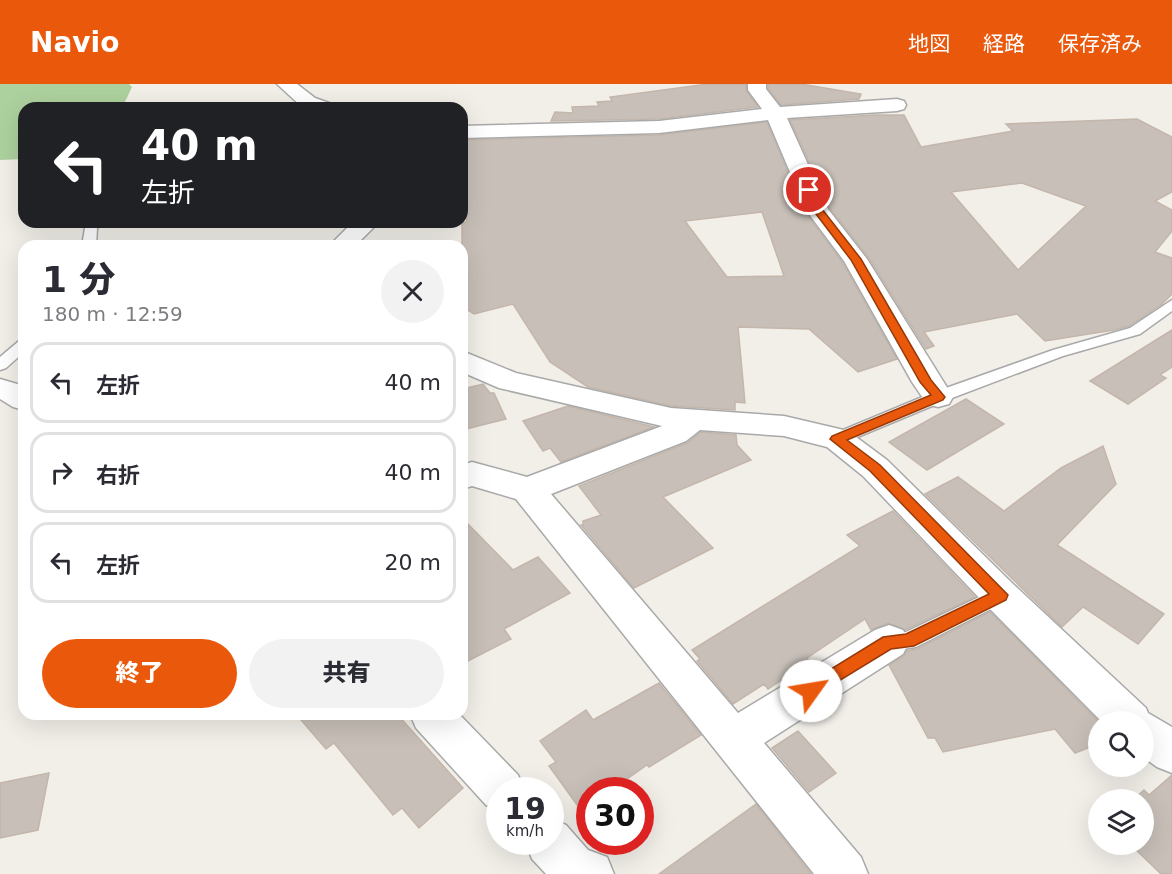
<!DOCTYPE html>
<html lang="ja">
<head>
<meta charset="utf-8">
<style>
  :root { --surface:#fff; --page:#f2f2f3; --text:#2b2b33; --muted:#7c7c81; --line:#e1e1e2; --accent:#ea580c }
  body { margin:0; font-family:"DejaVu Sans","Noto Sans JP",sans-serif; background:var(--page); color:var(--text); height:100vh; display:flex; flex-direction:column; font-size:22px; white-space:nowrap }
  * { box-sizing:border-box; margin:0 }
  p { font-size:20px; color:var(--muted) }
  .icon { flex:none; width:33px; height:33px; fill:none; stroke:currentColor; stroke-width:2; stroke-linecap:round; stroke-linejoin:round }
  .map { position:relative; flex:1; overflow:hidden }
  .panel { position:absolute; left:18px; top:156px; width:450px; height:480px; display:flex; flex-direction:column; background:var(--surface); border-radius:18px; box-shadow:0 6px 24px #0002 }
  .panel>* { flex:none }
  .hud { position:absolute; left:18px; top:18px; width:450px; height:126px; border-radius:18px; box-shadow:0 6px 24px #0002; background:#202124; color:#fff; overflow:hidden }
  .fabs { position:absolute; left:1088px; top:627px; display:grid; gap:12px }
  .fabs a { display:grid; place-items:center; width:66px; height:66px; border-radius:50%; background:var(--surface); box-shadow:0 6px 24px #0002; font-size:30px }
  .speed { position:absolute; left:486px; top:693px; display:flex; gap:12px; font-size:30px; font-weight:700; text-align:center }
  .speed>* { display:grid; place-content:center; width:78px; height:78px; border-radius:50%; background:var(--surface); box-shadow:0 6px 24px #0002; line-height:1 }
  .speed small { font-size:15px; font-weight:400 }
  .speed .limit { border:9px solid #d22; background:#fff; color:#111 }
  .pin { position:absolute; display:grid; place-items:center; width:51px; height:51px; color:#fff; margin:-26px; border:3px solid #fff; border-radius:50%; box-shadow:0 2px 6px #0007 }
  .me { position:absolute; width:66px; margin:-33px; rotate:58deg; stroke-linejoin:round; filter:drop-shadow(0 0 4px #0008) }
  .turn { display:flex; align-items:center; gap:21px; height:126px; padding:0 24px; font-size:27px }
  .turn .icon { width:78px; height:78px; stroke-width:2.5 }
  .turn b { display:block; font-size:42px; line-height:51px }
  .round { display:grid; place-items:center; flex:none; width:63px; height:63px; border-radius:32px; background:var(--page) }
  .overview { display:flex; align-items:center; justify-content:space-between; height:102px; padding:0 24px }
  h1 { font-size:36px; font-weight:800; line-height:45px }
  .cta { display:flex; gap:12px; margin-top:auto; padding:12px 24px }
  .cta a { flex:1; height:69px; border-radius:36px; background:var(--accent); color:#fff; font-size:24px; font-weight:800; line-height:69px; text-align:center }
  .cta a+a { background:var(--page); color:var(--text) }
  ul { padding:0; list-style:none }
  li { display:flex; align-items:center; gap:18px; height:81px; margin:0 12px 9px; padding:0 12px; border:3px solid var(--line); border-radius:18px }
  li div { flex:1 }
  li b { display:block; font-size:22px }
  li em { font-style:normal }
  header { display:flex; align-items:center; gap:36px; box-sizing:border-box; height:84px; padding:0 30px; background:var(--accent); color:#fff }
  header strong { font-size:28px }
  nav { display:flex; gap:33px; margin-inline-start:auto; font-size:21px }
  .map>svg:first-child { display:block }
</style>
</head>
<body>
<header>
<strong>Navio</strong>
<nav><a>地図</a><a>経路</a><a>保存済み</a></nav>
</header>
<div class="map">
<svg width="1172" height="790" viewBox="0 0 1172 790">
  <rect width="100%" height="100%" fill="#f2efe9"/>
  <path fill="#add19e" d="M0,0H129L132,3L122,24H24V75L0,76Z"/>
  <path fill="#c7bfb8" stroke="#c4b6ab" stroke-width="1.5" fill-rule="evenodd" d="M708,0H746V7L758,23L659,35L551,37L555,28L573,29L572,23L599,22L597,18L612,17L610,13Z
    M768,0H801L861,10L859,15L781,21L768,4Z
    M875,31H904L921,63L1013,47L1006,40L1137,35L1172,53V108L1155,117L1172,126V147L1155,168L1172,174V210L1162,220L1129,242L1114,246L1045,257L1017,230L924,248L934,262L926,265L869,174L830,124L790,36ZM1022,99L1086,122L1018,186L951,108Z
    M767,38L804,127L842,178L897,275L858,288L809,245L738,243L745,319L735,318V326L671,322L588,303L550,278L513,220L474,230L462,222V138H467L462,116V56L659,51ZM762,128L784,192L727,193L685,137Z
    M1172,246V283L1160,291L1166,294L1128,320L1090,297Z
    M483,300L490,309H494L506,335L462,346V305Z
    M966,315L1004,340L927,386L889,358Z
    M568,322L654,343L561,378L550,364L543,367L523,337Z
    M701,348L736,351L737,361L751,376L663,413L713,464L634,504L581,441H583V437L601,431L579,402L687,359Z
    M1103,362L1116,400L1057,461L1164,530L1138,560L1083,523L1062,543L925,410L958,393L1004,427L1061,384Z
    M893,427L975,513L905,546L888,539L871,546L865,535L807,574L808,575L796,583L798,585L768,605L764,600L733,620L697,577L700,575L692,566L860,462L847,451Z
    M462,434L513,486L538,473L570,509L504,545L511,555L462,580Z
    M990,528L1098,637V660L1075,669L1055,645L943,668L935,654H928L889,581L904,572L907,567L917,565Z
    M659,599L701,651L649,683L647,681L611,706H590V739L549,682L556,678L540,657L586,626L593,636Z
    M296,630H397L463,704L419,744L402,724L393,731L334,659L326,665Z
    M798,647L836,689L809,708L772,664Z
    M49,689L38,746L0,754V699Z
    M1172,691V790H1161L1130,760H1143V716H1133L1144,706L1149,711Z
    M756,720L811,790H659Z"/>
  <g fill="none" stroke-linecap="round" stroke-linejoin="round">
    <defs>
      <path id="lane" d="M89,138H102L97,144L96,162H82L85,144Z
        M1172,216V227L1140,250L1063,272L944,317L843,359H831L828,355L831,351L932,309L1053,266L1130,244Z
        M24,255V268L6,284L0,286V273L19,257Z
        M1000,503L1007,505L1010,511L1007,517L916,563L889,567L881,564L878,558L881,552L906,548Z"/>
      <path id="street" d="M277,0H297L315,14L332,20L334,24L301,22Z
        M748,0H766V5L780,23L897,15L904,17L906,21L904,25L897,27L787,34L828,125L867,175L953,313L949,320L938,323L927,320L912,298L844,177L806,126L768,36L659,49L462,54V42L659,37L762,25L748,6Z
        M353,138H379L355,162H329Z
        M462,267L516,289L671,324L784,332L848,347L887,376L1013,500L1146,624L1148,629L1172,643V689L1157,683L1143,673V638H1102L987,522L863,392L827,363L784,352L700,346L686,357L551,410L738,629L875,546L889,541L903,546L909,558L903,570L764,659L861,773L868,790H814L516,415L472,402L462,405V381L472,378L527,393L662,342L499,304L462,288Z
        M0,295L24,302V326L13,323L0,315Z
        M410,630H459L518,691L524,706H500V727L486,721L416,644Z
        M550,735L566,741L588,766L607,773L614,790H546L532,775L526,758H550Z"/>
    </defs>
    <use href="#lane" stroke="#a9a9a9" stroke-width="3"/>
    <use href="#street" stroke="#a9a9a9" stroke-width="3"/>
    <use href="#lane" fill="#fff" fill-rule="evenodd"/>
    <use href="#street" fill="#fff" fill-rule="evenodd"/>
  </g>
  <path fill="#ea580c" stroke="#983908" stroke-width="1.5" d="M809,104L814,106L822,125L861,175L931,296L945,313L943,316L847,356L880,381L1008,511L1006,516L914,562L891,565L811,614L805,612L803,607L805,601L883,553L906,550L989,510L870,387L830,355L832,352L931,311L920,298L851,176L813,126L804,106Z"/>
</svg>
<div class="fabs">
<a><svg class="icon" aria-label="search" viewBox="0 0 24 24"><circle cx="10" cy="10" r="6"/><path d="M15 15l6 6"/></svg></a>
<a><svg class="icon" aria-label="layers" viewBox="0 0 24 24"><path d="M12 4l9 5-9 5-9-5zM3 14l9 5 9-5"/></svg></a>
</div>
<div class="speed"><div>19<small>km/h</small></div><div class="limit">30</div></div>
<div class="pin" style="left:809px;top:106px;background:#d93025"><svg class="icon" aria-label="arrive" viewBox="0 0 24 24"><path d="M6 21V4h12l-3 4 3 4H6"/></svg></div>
<svg class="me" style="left:811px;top:607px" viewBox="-20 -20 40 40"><circle r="19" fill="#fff"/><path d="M0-13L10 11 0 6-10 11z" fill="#ea580c"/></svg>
<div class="hud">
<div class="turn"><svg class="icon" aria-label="left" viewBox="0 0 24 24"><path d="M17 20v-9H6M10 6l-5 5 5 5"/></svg><div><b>40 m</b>左折</div></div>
</div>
<section class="panel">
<div class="overview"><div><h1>1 分</h1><p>180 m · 12:59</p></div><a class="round"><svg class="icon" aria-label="close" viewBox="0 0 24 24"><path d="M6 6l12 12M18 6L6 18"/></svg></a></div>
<ul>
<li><svg class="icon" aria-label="left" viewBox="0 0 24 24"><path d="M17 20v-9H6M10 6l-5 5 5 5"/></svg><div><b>左折</b></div><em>40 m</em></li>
<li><svg class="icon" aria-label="right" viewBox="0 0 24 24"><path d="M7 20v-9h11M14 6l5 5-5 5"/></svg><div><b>右折</b></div><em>40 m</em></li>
<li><svg class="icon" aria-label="left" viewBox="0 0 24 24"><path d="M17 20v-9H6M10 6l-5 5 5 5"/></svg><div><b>左折</b></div><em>20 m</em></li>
</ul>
<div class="cta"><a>終了</a><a>共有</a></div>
</section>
</div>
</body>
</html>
